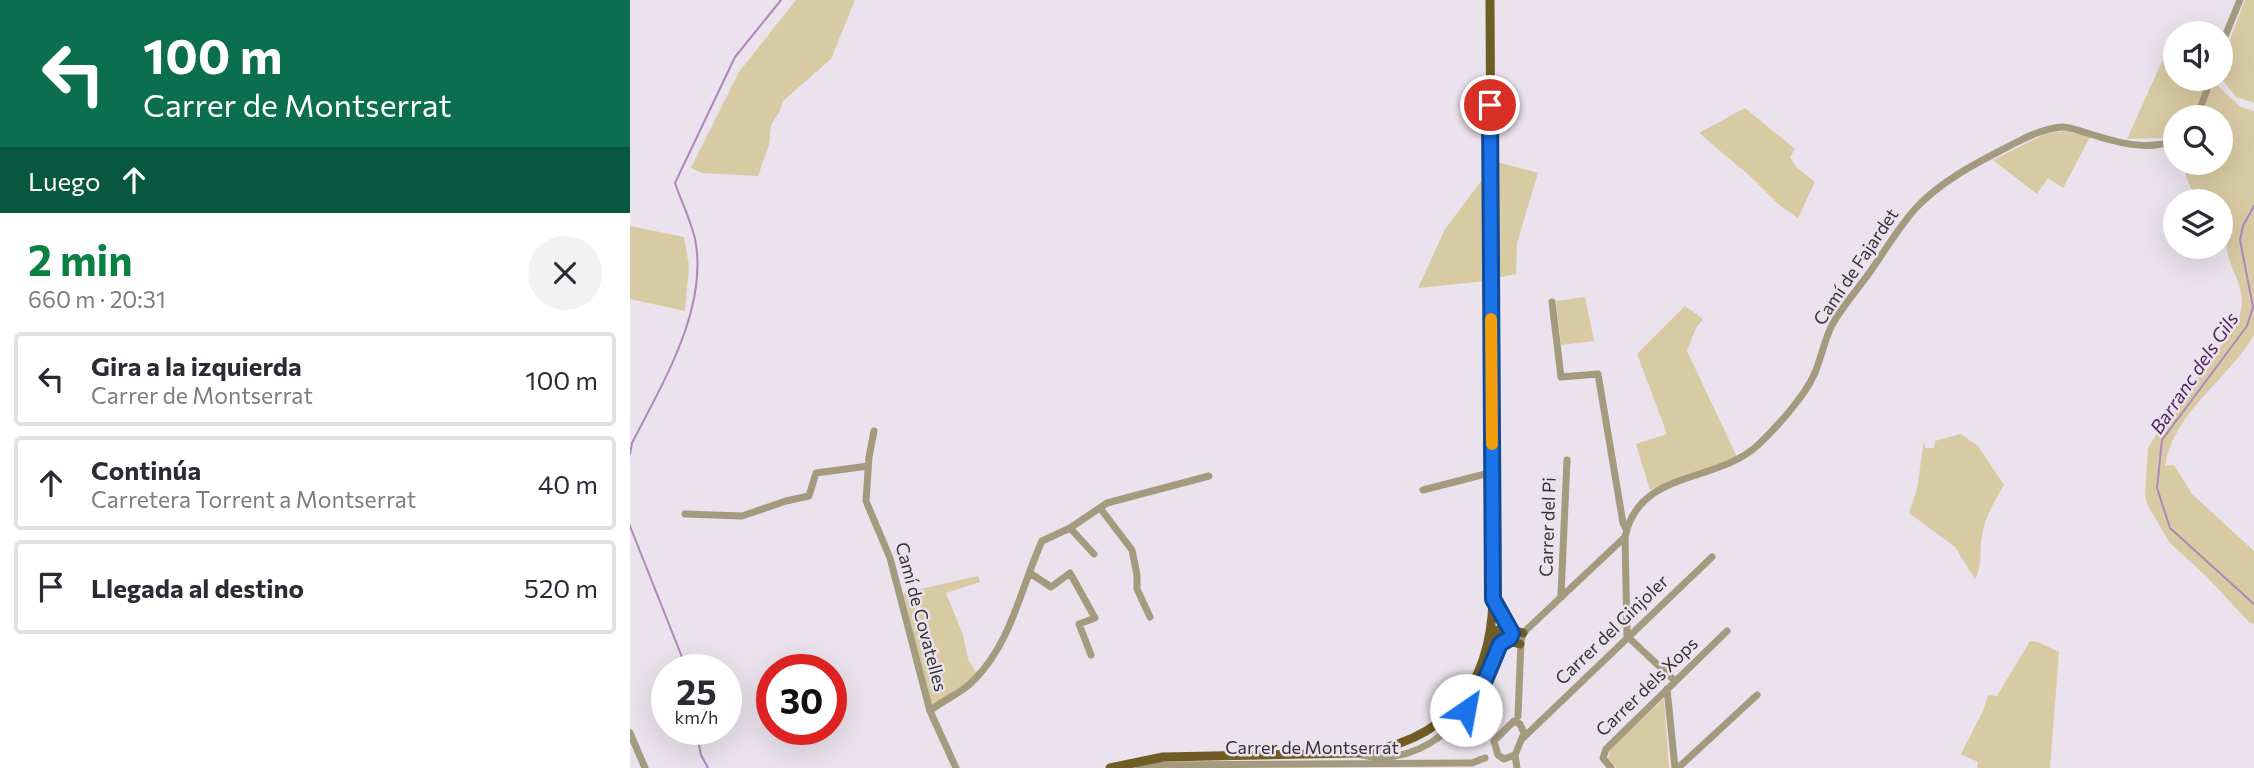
<!DOCTYPE html>
<html lang="es">
<head>
<meta charset="utf-8">
<style>
  :root { --surface:#fff; --page:#f2f2f3; --text:#2b2b33; --muted:#7c7c81; --line:#e1e1e2; --accent:#0b8043 }
  body { margin:0; font-family:Commissioner,sans-serif; background:var(--page); color:var(--text); height:100vh; display:flex; flex-direction:column; font-size:26px; white-space:nowrap }
  * { box-sizing:border-box; margin:0 }
  p { font-size:23px; color:var(--muted) }
  .icon { flex:none; width:38px; height:38px; fill:none; stroke:currentColor; stroke-width:2; stroke-linecap:round; stroke-linejoin:round }
  .map { position:relative; flex:1; overflow:hidden }
  .sheet { display:flex; flex-direction:column; background:var(--surface); width:630px }
  .sheet>* { flex:none }
  .guide { background:#0b6e4f; color:#fff; overflow:hidden }
  .controls { position:absolute; left:1533px; top:21px; display:grid; gap:14px }
  .controls a { display:grid; place-items:center; width:70px; height:70px; border-radius:50%; background:var(--surface); box-shadow:0 7px 28px #0002; font-size:35px }
  .speed { position:absolute; left:21px; top:654px; display:flex; gap:14px; font-size:35px; font-weight:700; text-align:center }
  .speed>* { display:grid; place-content:center; width:91px; height:91px; border-radius:50%; background:var(--surface); box-shadow:0 7px 28px #0002; line-height:1 }
  .speed small { font-size:18px; font-weight:400 }
  .speed .limit { border:10px solid #d22; background:#fff; color:#111 }
  .pin { position:absolute; display:grid; place-items:center; width:60px; height:60px; color:#fff; margin:-30px; border:4px solid #fff; border-radius:50%; box-shadow:0 2px 7px #0007 }
  .me { position:absolute; width:77px; margin:-38px; rotate:33deg; stroke-linejoin:round; filter:drop-shadow(0 0 5px #0008) }
  .turn { display:flex; align-items:center; gap:24px; height:147px; padding:0 28px; font-size:32px }
  .turn .icon { width:91px; height:91px; stroke-width:2.5 }
  .turn b { display:block; font-size:49px; line-height:60px }
  .then { display:flex; align-items:center; height:66px; padding:0 28px; background:#0003; gap:14px; font-size:26px }
  .round { display:grid; place-items:center; flex:none; width:74px; height:74px; border-radius:37px; background:var(--page) }
  .overview { display:flex; align-items:center; justify-content:space-between; height:119px; padding:0 28px }
  h1 { font-size:42px; font-weight:700; line-height:52px; color:var(--accent) }
  ul { padding:0; list-style:none }
  li { display:flex; align-items:center; gap:21px; height:94px; margin:0 14px 10px; padding:0 14px; border:4px solid var(--line); border-radius:7px }
  li div { flex:1 }
  li b { display:block; font-size:26px }
  li em { font-style:normal }
  main { display:flex; flex:1; min-height:0 }
  .map>svg:first-child { display:block }
</style>
</head>
<body>
<main>
<section class="sheet">
<div class="guide">
<div class="turn"><svg class="icon" aria-label="left" viewBox="0 0 24 24"><path d="M17 20v-9H6M10 6l-5 5 5 5"/></svg><div><b>100 m</b>Carrer de Montserrat</div></div>
<div class="then">Luego<svg class="icon" aria-label="ahead" viewBox="0 0 24 24"><path d="M12 20V5M6 11l6-6 6 6"/></svg></div>
</div>
<div class="overview"><div><h1>2 min</h1><p>660 m · 20:31</p></div><a class="round"><svg class="icon" aria-label="close" viewBox="0 0 24 24"><path d="M6 6l12 12M18 6L6 18"/></svg></a></div>
<ul>
<li><svg class="icon" aria-label="left" viewBox="0 0 24 24"><path d="M17 20v-9H6M10 6l-5 5 5 5"/></svg><div><b>Gira a la izquierda</b><p>Carrer de Montserrat</p></div><em>100 m</em></li>
<li><svg class="icon" aria-label="ahead" viewBox="0 0 24 24"><path d="M12 20V5M6 11l6-6 6 6"/></svg><div><b>Continúa</b><p>Carretera Torrent a Montserrat</p></div><em>40 m</em></li>
<li><svg class="icon" aria-label="arrive" viewBox="0 0 24 24"><path d="M6 21V4h12l-3 4 3 4H6"/></svg><div><b>Llegada al destino</b></div><em>520 m</em></li>
</ul>
</section>
<div class="map">
<svg width="1624" height="768" viewBox="0 0 1624 768">
  <rect width="100%" height="100%" fill="#eae2ec"/>
  <path fill="#d8caa3" d="M166,0H225L201,59L153,101L150,111L141,125L139,145L128,176L72,173L61,168L109,72Z
    M1615,0H1624V103L1606,97L1591,78V63Z
    M1544,35L1545,79H1579L1565,117H1545V135L1540,138L1497,139Z
    M1584,82L1610,107L1624,111V335C1598,380 1544,411 1535,466L1544,465L1562,494L1624,551V624L1619,622L1576,576L1540,543L1518,506L1515,495L1518,448L1532,425L1606,325C1624,285 1595,275 1596,236H1591V201H1567L1556,177L1555,163H1591V117H1571Z
    M1115,108L1165,149L1160,157L1166,167L1185,182L1168,218L1148,204L1120,176L1069,133Z
    M1434,131L1460,137L1433,188L1418,178L1407,194L1363,160L1415,134Z
    M867,162L908,173L887,243L886,274L867,278Z
    M855,176L856,281L788,288L815,229Z
    M0,226L54,237L59,266L55,311L0,299Z
    M955,297L964,341L931,345L926,301Z
    M1055,306L1073,319L1066,328L1057,351L1107,457C1078,470 1049,477 1020,490L1006,444L1037,434L1007,354Z
    M1331,434L1348,446L1374,485C1365,500 1355,517 1352,535C1349,551 1353,564 1345,579L1325,547L1279,513L1287,489L1294,440L1295,448H1304L1305,441Z
    M348,576L350,582L316,593L333,635L338,659L347,674L342,680L301,706L273,593Z
    M1400,641L1408,642L1429,652L1420,768H1347L1348,762L1331,754L1353,711L1358,695L1367,696Z
    M1034,699L1039,768H986L978,758L980,749Z"/>
  <g fill="none" stroke-linecap="round" stroke-linejoin="round">
    <path stroke="#b086bc" stroke-width="2" d="M1624,206L1613,226L1610,240L1623,307L1617,326L1532,440L1527,488L1540,528L1624,604
      M0,454L2,443C32,384 79,308 65,239C61,221 51,201 45,183L105,57L151,0
      M0,526L52,657L54,670
      M66,730L71,755L78,768"/>
    <path stroke="#a49b7f" stroke-width="7" d="M1591,46L1610,0
      M1567,117L1581,79
      M922,302L931,377L968,374L993,523L996,529
      M244,431L239,457L236,501L260,558L300,711L326,768
      M793,490L863,472
      M470,508L502,550L507,575V589L520,617
      M55,514L112,516L156,501L179,496L186,473L238,466
      M440,528L464,554
      M995,537L997,636L1045,681
      M400,573L421,587L440,573L465,618L449,624L461,655
      M931,595L937,460
      M1037,689L1045,768
      M300,711C314,699 333,693 345,679C382,641 391,587 412,541L440,528L477,503L579,476
      M888,716L891,641L893,633L995,537C1009,469 1086,484 1128,445C1146,428 1174,397 1184,375C1191,359 1194,341 1202,325C1213,305 1229,288 1242,269C1256,249 1269,227 1285,209C1313,178 1355,159 1391,140C1403,134 1419,128 1432,127C1441,127 1449,131 1457,133C1485,142 1518,152 1545,140
      M884,721L890,724L894,733L885,755L874,759L868,755L864,741Z
      M0,733L15,768
      M893,738L1082,557
      M727,754C782,768 825,733 851,688C858,678 864,650 871,644C874,641 878,640 880,638L882,633L864,601
      M885,755L887,768
      M509,768L530,765L833,763H842L855,758
      M981,768L973,758L976,749L1097,631
      M1048,768L1127,695"/>
    <path stroke="#6f5d25" stroke-width="9" d="M861,632L875,628L893,633
      M861,632L867,638L890,644
      M480,768L533,757L725,753C815,743 861,688 863,599L860,0"/>
  </g>
  <g fill="none" stroke-linecap="round" stroke-linejoin="round">
    <defs>
      <path id="route" d="M836,710L852,687L870,644L880,638L882,633L863,599L860,105"/>
    </defs>
    <use href="#route" stroke="#114b97" stroke-width="18"/>
    <use href="#route" stroke="#1a73e8" stroke-width="12"/>
    <path stroke="#f59e0b" stroke-width="12" d="M861,319L862,444"/>
  </g>
  <g text-anchor="middle" stroke-width="5" stroke-linejoin="round" paint-order="stroke">
    <g font-size="18" fill="#363337" stroke="#eae2ec">
      <text transform="translate(1226 267) rotate(-56)" y="6">Camí de Fajardet</text>
      <text transform="translate(918 527) rotate(-88)" y="6">Carrer del Pi</text>
      <text transform="translate(291 617) rotate(75)" y="6">Camí de Covatelles</text>
      <text transform="translate(982 630) rotate(-44)" y="6">Carrer del Ginjoler</text>
      <text transform="translate(1017 687) rotate(-44)" y="6">Carrer dels Xops</text>
      <text x="682" y="754">Carrer de Montserrat</text>
    </g>
    <g font-size="19" font-style="italic" fill="#541f61" stroke="#eae2ec">
      <text transform="translate(1564 373) rotate(-56)" y="7">Barranc dels Gils</text>
    </g>
  </g>
</svg>
<div class="controls">
<a><svg class="icon" aria-label="sound" viewBox="0 0 24 24"><path d="M4 9h4l5-4v14l-5-4H4zM17 9q2 3 0 6"/></svg></a>
<a><svg class="icon" aria-label="search" viewBox="0 0 24 24"><circle cx="10" cy="10" r="6"/><path d="M15 15l6 6"/></svg></a>
<a><svg class="icon" aria-label="layers" viewBox="0 0 24 24"><path d="M12 4l9 5-9 5-9-5zM3 14l9 5 9-5"/></svg></a>
</div>
<div class="speed"><div>25<small>km/h</small></div><div class="limit">30</div></div>
<div class="pin" style="left:860px;top:105px;background:#d93025"><svg class="icon" aria-label="arrive" viewBox="0 0 24 24"><path d="M6 21V4h12l-3 4 3 4H6"/></svg></div>
<svg class="me" style="left:836px;top:710px" viewBox="-20 -20 40 40"><circle r="19" fill="#fff"/><path d="M0-13L10 11 0 6-10 11z" fill="#1a73e8"/></svg>
</div>
</main>
</body>
</html>
